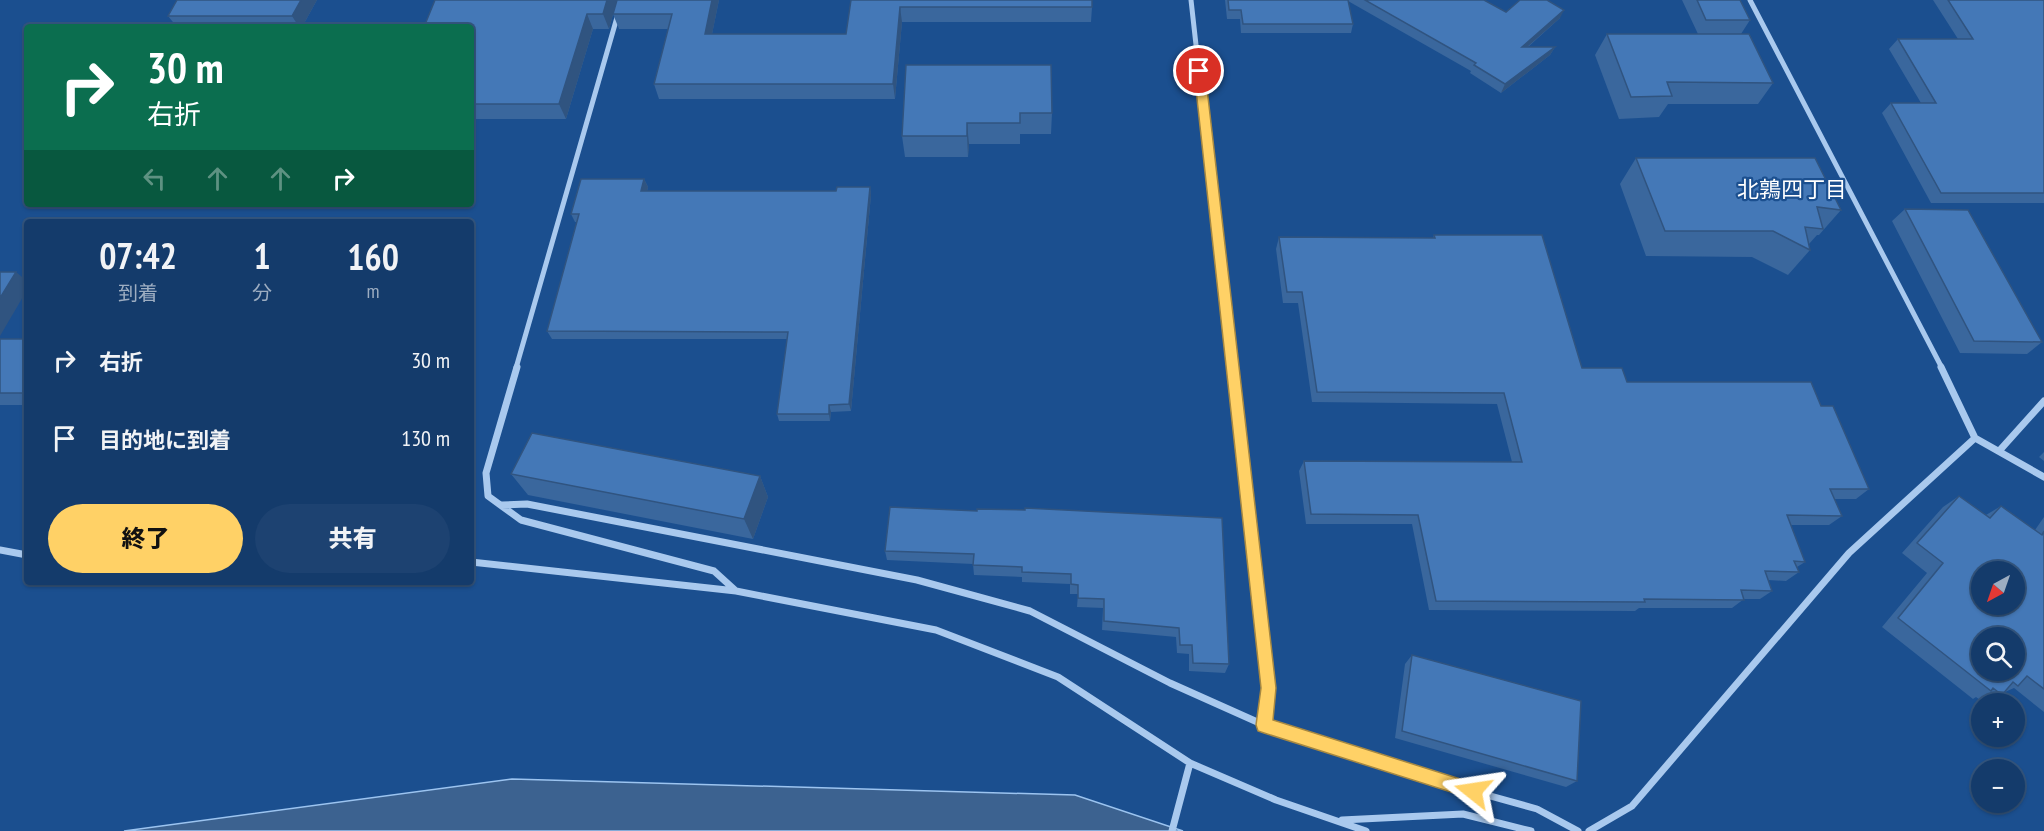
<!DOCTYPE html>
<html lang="ja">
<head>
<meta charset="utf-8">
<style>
  :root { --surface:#143b6b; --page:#1d4271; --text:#f1f3f6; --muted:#9dadc1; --line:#33557e; --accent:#ffd166 }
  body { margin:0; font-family:"PT Sans Narrow","Noto Sans JP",sans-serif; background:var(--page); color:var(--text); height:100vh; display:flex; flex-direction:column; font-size:22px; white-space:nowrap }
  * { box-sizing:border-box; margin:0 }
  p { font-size:20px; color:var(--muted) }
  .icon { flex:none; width:33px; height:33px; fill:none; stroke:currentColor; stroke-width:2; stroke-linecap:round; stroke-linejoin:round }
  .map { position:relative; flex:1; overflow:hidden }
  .details { position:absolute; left:24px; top:219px; width:450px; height:366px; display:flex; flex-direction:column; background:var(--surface); border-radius:6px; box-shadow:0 2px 4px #0004,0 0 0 2px var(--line) }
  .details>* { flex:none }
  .top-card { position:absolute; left:24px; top:24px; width:450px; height:183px; border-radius:6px; box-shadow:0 2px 4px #0004,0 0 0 2px var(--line); background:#0b6e4f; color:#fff; overflow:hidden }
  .needle { width:39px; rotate:220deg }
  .controls { position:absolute; left:1971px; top:561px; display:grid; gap:12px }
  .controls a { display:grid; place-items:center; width:54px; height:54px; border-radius:50%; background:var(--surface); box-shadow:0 2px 4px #0004,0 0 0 2px var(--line); font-size:30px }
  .pin { position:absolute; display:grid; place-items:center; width:51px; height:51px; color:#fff; margin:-26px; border:3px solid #fff; border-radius:50%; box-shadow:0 2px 6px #0007 }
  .me { position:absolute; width:66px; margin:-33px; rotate:285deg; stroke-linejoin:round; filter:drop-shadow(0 0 4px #0008) }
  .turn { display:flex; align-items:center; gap:21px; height:126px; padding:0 24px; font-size:27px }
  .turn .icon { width:78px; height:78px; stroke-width:2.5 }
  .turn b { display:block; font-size:42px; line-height:51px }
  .lanes { display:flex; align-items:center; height:57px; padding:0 24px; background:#0003; justify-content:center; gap:30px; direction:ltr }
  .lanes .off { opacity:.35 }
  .eta { display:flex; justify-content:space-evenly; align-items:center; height:102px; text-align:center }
  .eta b { font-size:36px; font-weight:800; line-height:42px }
  .primary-button { display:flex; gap:12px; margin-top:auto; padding:12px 24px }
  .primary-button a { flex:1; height:69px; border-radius:36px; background:var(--accent); color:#111; font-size:24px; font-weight:800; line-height:69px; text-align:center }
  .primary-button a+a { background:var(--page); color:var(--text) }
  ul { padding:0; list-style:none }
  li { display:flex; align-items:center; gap:18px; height:78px; padding:0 24px }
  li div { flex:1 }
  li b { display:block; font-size:22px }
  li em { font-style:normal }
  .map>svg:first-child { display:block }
</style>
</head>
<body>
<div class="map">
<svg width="2044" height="831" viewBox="0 0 2044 831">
  <rect width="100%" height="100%" fill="#1b4f8f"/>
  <path fill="#3c6290" stroke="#9cc4f0" stroke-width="1.5" d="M512,779L1075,795L1183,831H124Z"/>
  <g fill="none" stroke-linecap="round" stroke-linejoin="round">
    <path stroke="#a9c9ee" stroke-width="5" d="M1191,0L1232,368
      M1750,0L1942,368
      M516,368L622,0"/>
    <path stroke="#a9c9ee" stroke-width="7" d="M517,367L486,473L488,496L521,520L714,571L736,591
      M1232,367L1268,688L1264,725
      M1941,367L1975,438L2044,477
      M2000,450L2044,401
      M502,505L527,504L917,580L1030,611L1170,683L1264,725L1429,779L1537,809L1578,831
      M0,550L27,555
      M471,562L736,591L936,630L1058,677L1190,763L1276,800L1366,831
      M1342,820L1463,814L1531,831
      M1172,831L1190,763
      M1589,831L1632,806L1849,553L1975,438"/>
  </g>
  <path fill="#3a679d" d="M177,0H317L302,27H177L168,16Z
    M617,0L609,29H593L566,119H471V27Z
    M719,0L712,34H846L851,0L1092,7L1091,22H902L895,99H659L654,84L668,29H619L613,14Z
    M1225,0H1484L1506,12L1560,18L1528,47H1555L1550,55L1501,93L1470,73L1471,71L1348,1L1353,24L1351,33H1241L1240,19H1227Z
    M1682,0H1740L1750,20L1741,34H1698Z
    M1933,0H2044V203H1931L1882,113L1891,103H1921L1889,49L1898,39H1958Z
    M1607,34L1773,83L1758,104H1668L1659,117L1619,119L1595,55Z
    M906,65L1052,113L1051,134H1020V144H969L968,157H905L902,136Z
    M1636,158L1841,210L1819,235H1817L1809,244L1810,250L1788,275L1752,257L1646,256L1620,184Z
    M644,179L648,187L647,191H836L870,187L871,195L851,411L831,412L830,421H779L777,414L787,339H552L547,331L577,222H575L571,214Z
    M1905,209L2042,342L2027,354L1960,353L1892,221Z
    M1434,235L1582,368L1627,382L1821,406L1869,489L1856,499H1834L1842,516L1829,525H1791L1805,562L1797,567L1799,572L1786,581L1768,580L1772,591L1760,599H1744L1732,608H1639L1635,611L1429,610L1412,524H1306L1299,471L1304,461L1512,462L1497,404L1312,402L1298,303H1283L1276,249L1279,237L1433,238Z
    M0,339H27V405H0Z
    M2044,452V461L2039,457Z
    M511,474L760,476L768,497L753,539L528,495Z
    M1959,496L1986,515L2001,506L2035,530L2044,517V712L2014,688L2005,692L2002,695L1984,703L1976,697L1973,699L1882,627L1927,573L1902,553L1943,507Z
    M1025,510L1229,664L1225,673L1189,671V654L1177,653L1176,637L1102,630L1103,608L1077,607L1078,594H1070V584L1022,582V577L974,575L973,564L887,560L885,551L977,511Z
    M1412,655L1577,781L1566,787L1395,738L1405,664Z"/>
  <path fill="#305480" d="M301,0H317L302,27H299L292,16Z
    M607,0H617L609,29L603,14Z
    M712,0H719L709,49L705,34Z
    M900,7L902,22L895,99L893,84Z
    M1564,10L1560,18L1518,55L1522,47Z
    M587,14L593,29L566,119L559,104Z
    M1555,47L1550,55L1501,93L1505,84Z
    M967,123L969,144L968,157L967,136Z
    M644,179L648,187L645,199L641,191Z
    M870,187L871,195L851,411L849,404Z
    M16,272L27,281V290L0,336V298Z
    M26,389L27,390V396L23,393Z
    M829,405L831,412L830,421L829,414Z
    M760,476L768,497L753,539L744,519Z"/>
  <path fill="#4478b7" stroke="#305480" stroke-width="1.5" fill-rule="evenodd" d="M177,0H301L292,16H168Z
    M435,0H607L603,14H587L559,104H471V27H424Z
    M617,0H712L705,34H846L851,0H1092V7H900L893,84H654L672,14H613Z
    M1228,0H1348L1353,24H1243L1241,10H1229Z
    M1365,0H1484L1506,12L1520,0H1547L1564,10L1522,47H1555L1505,84L1474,65L1476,63Z
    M1697,0H1740L1750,20H1706Z
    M1948,0H2044V193H1941L1891,103H1936L1898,39H1973Z
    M1607,34H1749L1773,83L1667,82L1672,96L1631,97Z
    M906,65H1051L1052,113H1020V123H967V136H902Z
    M1636,158H1815L1841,210L1817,207L1823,229L1805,227L1810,250L1773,231H1665Z
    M581,179H644L641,191H836L837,187H870L849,404L829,405V414H777L788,332L547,331L579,214H571Z
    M1905,209L1968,210L2042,342L1974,341Z
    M1434,235H1542L1582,368H1622L1627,382H1811L1821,406H1833L1869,489H1830L1842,516L1787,515L1805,562L1794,561L1799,572L1765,571L1772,591L1741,590L1744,600L1644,599L1645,602L1436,601L1418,515L1311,514L1304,461L1522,462L1504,393L1317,392L1302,292H1287L1279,237L1435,238Z
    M0,272H16L0,298Z
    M0,339H27V389H26L23,393H0Z
    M532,433L760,476L744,519L511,474Z
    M1959,496L1990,518L2001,506L2042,535L2044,531V689L2027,676L2018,686L2013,682L2002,695L1993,688L1991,691L1898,618L1943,563L1917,543ZM1982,572H2014V604H1982ZM1982,638H2014V670H1982Z
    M890,507L977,511V509L1025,510V508L1222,518L1229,664L1193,663L1192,645H1180L1179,628L1104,621V599L1078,598V585L1071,584V574L1022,572V567L973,565L974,554L885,551Z
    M1412,655L1581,701L1577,781L1402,731Z"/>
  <path fill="#ffd166" stroke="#a68842" stroke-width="1.5" d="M1199,67L1205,71L1276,688L1273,720L1473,783L1478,785L1481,791L1478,797L1473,799L1264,733L1258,731L1256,725L1261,688L1194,71Z"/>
  <g text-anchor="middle" stroke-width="4.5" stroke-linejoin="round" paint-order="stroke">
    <g font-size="22" fill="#fff" stroke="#1b4f8f">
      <text x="1792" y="197">北鶉四丁目</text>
    </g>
  </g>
</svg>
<div class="controls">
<a><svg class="needle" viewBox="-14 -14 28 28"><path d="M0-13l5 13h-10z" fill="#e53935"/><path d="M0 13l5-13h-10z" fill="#9dadc1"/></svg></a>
<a><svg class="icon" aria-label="search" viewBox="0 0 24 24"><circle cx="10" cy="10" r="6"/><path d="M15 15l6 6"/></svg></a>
<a>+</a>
<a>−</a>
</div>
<div class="pin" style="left:1199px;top:71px;background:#d93025"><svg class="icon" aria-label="arrive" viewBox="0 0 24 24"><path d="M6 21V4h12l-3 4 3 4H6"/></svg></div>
<svg class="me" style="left:1473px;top:791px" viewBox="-20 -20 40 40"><path d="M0-17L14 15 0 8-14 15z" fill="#ffd166" stroke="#fff" stroke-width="4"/></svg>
<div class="top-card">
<div class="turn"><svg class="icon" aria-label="right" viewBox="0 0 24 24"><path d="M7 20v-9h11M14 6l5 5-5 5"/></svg><div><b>30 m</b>右折</div></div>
<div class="lanes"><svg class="icon off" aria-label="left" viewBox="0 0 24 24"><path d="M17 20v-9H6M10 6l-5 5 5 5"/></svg><svg class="icon off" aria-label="ahead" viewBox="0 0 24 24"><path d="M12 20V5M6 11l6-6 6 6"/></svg><svg class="icon off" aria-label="ahead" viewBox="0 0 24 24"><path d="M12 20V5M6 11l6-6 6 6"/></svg><svg class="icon" aria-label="right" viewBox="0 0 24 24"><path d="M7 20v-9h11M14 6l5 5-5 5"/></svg></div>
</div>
<section class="details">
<div class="eta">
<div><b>07:42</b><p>到着</p></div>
<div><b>1</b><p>分</p></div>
<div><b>160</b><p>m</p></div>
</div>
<ul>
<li><svg class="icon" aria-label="right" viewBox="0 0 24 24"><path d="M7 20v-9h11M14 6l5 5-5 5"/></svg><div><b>右折</b></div><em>30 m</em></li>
<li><svg class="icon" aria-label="arrive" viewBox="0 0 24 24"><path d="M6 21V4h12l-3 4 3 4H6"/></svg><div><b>目的地に到着</b></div><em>130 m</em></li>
</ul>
<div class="primary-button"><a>終了</a><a>共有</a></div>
</section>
</div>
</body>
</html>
